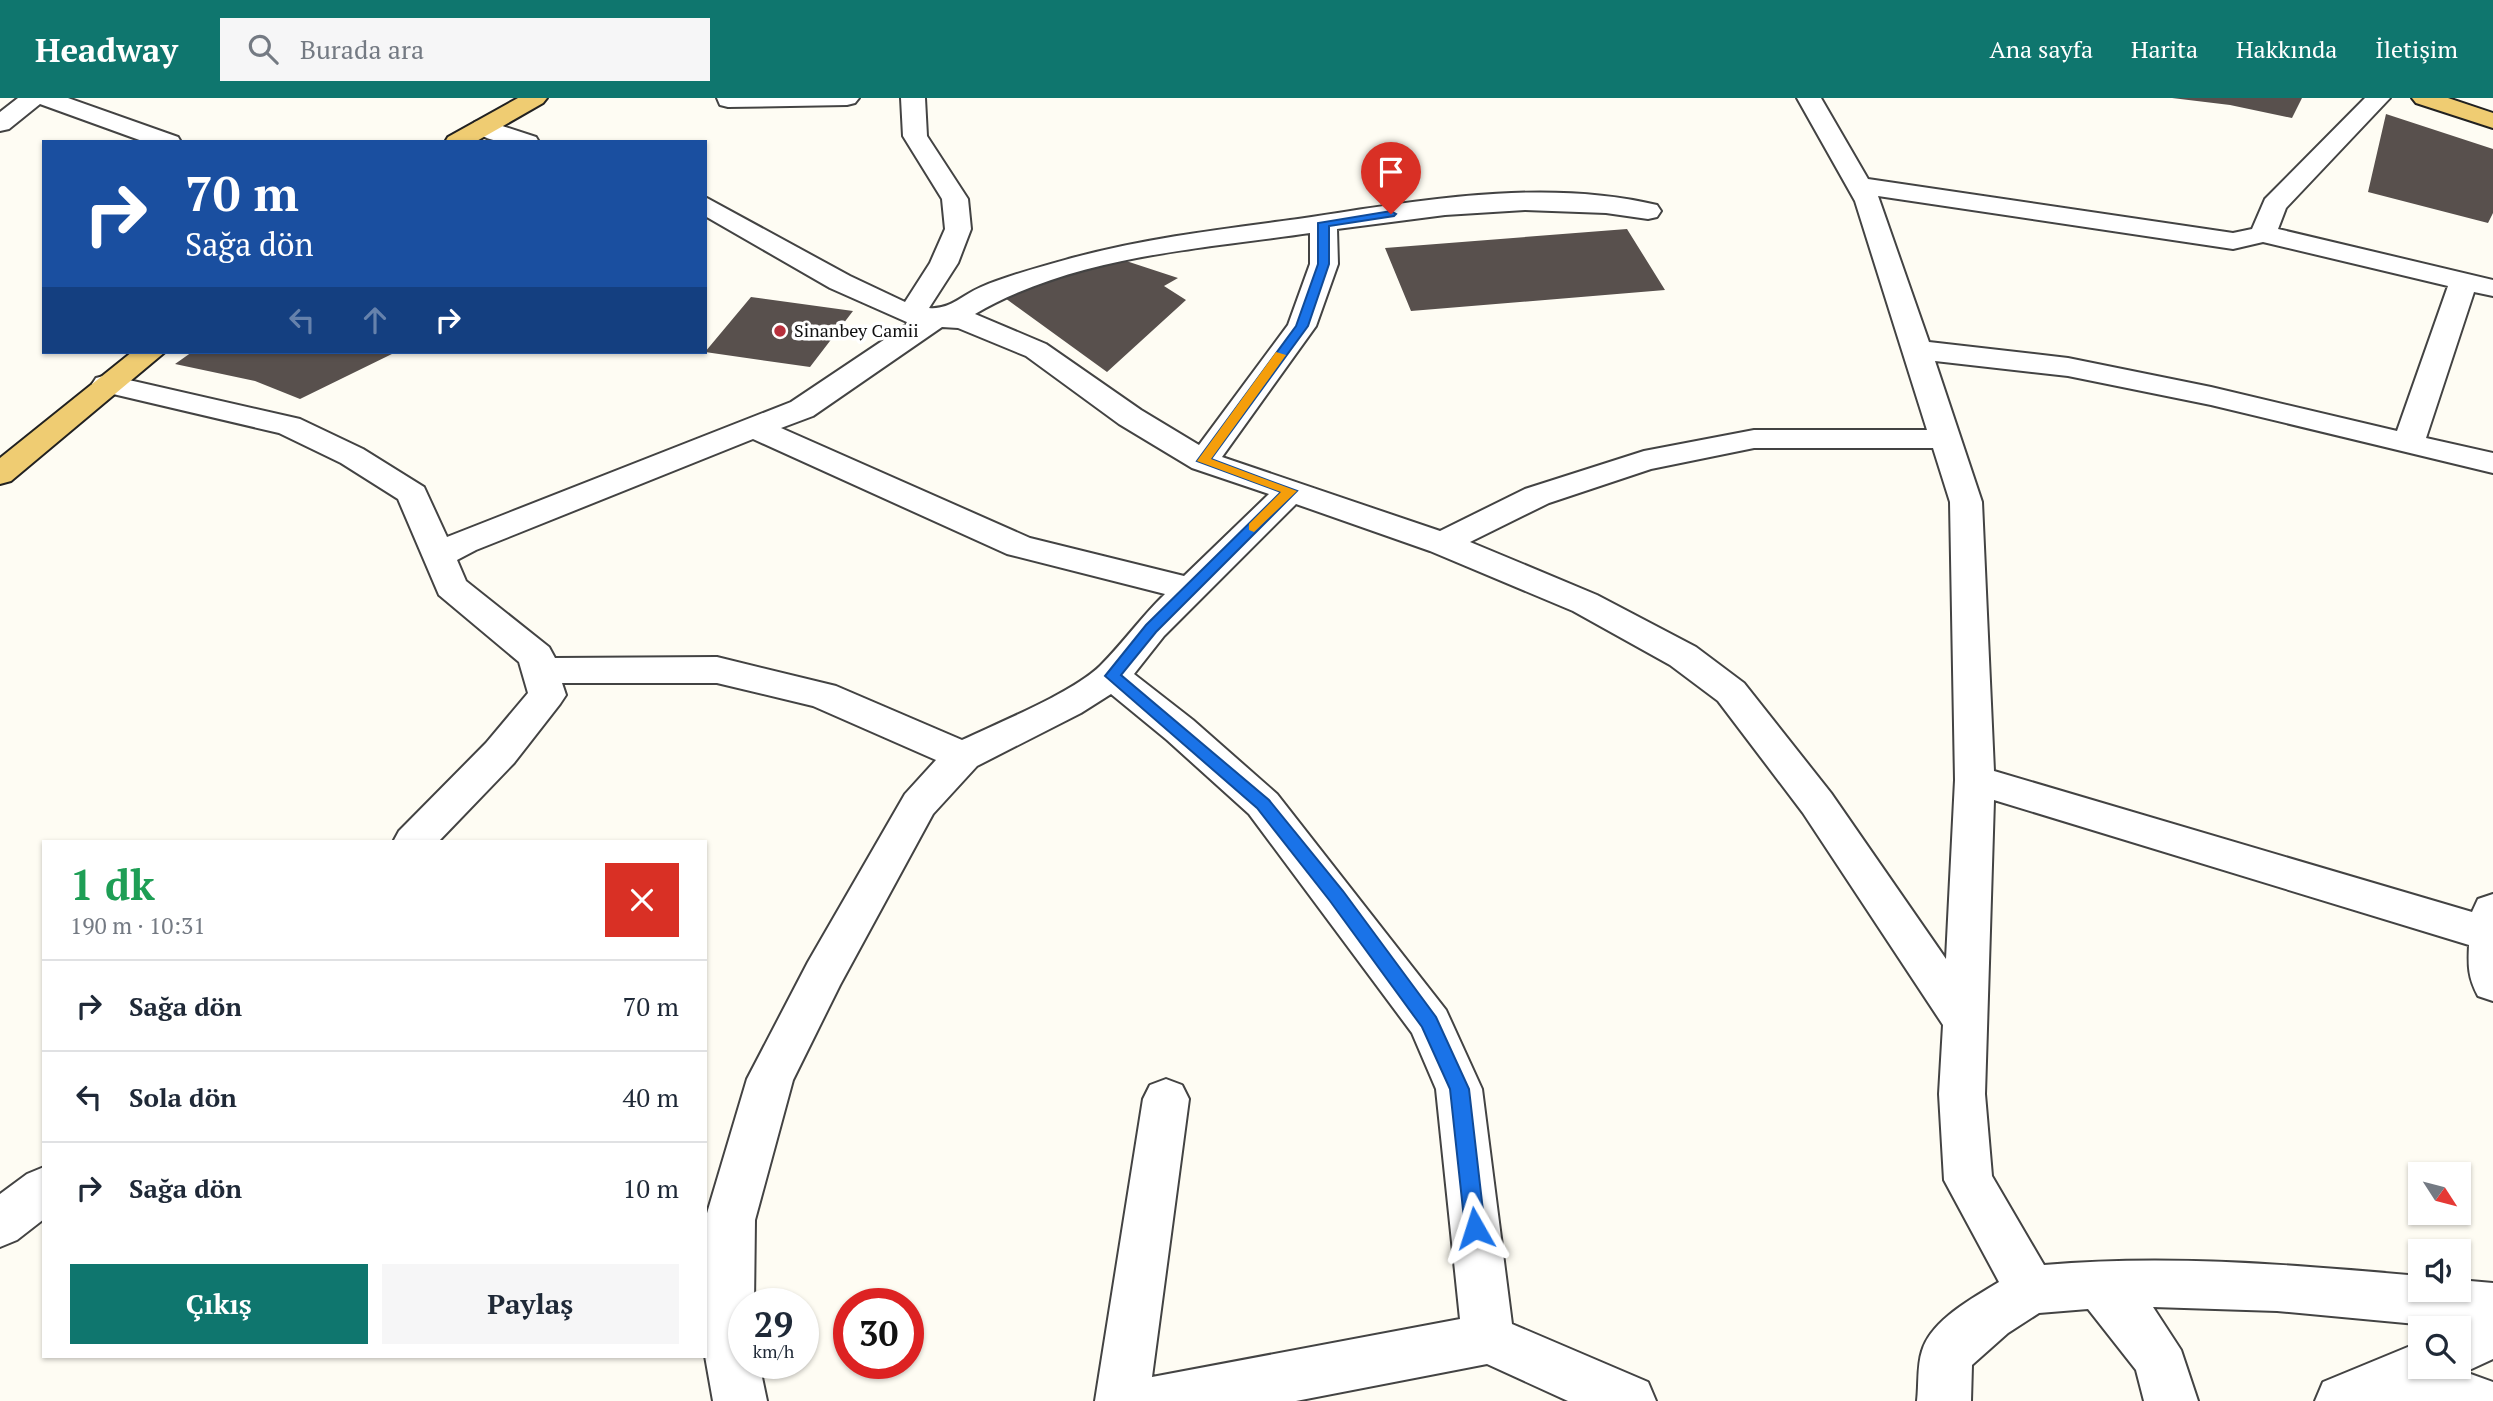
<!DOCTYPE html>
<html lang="tr">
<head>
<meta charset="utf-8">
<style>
  :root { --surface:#fff; --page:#f6f6f7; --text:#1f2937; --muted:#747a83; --line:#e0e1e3; --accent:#0f766e }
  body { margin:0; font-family:"PT Serif",serif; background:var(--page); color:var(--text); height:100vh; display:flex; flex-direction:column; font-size:26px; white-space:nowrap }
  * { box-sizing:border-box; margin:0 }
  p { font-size:23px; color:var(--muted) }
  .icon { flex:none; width:38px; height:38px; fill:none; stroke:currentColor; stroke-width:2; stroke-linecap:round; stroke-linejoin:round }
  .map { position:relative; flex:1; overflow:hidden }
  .sheet { position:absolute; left:42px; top:742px; width:665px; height:518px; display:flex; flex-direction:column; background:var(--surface); border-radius:0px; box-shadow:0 2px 5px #0004 }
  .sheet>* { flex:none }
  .top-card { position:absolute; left:42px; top:42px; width:665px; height:214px; border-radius:0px; box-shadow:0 2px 5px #0004; background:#1a4fa0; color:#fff; overflow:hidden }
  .needle { width:46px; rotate:126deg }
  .tools { position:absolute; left:2408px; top:1064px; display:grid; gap:14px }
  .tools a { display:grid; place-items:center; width:63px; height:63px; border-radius:0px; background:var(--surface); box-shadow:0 2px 5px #0004; font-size:35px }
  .speed { position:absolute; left:728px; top:1190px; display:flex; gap:14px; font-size:35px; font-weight:700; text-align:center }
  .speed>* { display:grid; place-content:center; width:91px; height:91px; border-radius:50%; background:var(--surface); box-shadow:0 2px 5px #0004; line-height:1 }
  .speed small { font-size:18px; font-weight:400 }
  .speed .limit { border:10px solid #d22; background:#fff; color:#111 }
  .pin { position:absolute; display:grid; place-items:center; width:60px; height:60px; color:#fff; margin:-72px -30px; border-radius:50% 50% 50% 0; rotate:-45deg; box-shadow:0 0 7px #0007 }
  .pin .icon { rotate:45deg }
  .me { position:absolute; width:77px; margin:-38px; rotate:354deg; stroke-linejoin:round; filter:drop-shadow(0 0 5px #0008) }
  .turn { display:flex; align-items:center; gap:24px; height:147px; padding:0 28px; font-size:32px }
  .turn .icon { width:91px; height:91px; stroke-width:2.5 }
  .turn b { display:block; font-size:49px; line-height:60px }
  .lanes { display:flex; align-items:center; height:66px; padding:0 28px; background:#0003; justify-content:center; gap:35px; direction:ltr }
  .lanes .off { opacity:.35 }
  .round { display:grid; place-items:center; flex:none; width:74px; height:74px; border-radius:0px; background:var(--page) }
  .overview { display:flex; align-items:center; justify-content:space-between; height:119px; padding:0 28px }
  h1 { font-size:42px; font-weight:600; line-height:52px; color:#1e9e55 }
  .button { display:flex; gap:14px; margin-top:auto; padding:14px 28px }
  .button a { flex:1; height:80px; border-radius:0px; background:var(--accent); color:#fff; font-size:28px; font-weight:600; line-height:80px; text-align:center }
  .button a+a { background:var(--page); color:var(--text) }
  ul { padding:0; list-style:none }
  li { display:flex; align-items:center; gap:21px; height:91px; padding:0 28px; border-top:2px solid var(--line) }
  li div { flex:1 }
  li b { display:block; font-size:26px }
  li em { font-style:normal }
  header { display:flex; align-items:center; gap:42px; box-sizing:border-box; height:98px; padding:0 35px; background:var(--accent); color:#fff }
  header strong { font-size:33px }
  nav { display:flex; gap:38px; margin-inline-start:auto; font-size:24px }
  .search { width:490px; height:63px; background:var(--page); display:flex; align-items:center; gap:18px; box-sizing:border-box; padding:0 24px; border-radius:0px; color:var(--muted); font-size:26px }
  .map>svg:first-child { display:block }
</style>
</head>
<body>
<header>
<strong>Headway</strong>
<div class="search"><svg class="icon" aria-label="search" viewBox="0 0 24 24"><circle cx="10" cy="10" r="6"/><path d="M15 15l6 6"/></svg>Burada ara</div>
<nav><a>Ana sayfa</a><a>Harita</a><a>Hakkında</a><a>İletişim</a></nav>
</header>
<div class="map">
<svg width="2493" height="1303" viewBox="0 0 2493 1303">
  <rect width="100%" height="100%" fill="#fefcf3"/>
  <path fill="#58504d" d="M2172,0H2302L2292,20L2230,7Z
    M2386,16L2493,51V115L2488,125L2368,94Z
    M1627,131L1665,192L1411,213L1385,150Z
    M1117,160L1178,180L1164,188L1186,202L1107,274L1005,200Z
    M751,199L853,213L810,269L705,254Z
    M192,254H396L300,301L255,283L175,266Z"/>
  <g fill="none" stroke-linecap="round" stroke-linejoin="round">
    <defs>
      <path id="minor" d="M18,0H68L178,39L181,44H145L40,6L9,31L0,33V14Z
        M717,0H859L855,5L847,7L728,9L720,7Z
        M901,0H925L927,38L968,101L971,131L958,165L929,210C950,212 962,197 981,189C1009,177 1043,168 1072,160C1146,140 1222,131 1298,121C1413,104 1541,79 1657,107L1661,113L1657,119L1648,121L1606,115L1525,112L1445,117L1337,131L1338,166L1316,228L1222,359L1440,433L1525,391L1644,353L1754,332H1927L1855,103L1797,0H1821L1868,81L2233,135L2252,131L2265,101L2365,0H2390L2286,110L2278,131L2493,182V198L2474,194L2426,340L2493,355V375L2211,307L2068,278L1935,263L1982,404L1994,673L2472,814L2478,801L2493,796V903L2478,898C2468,879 2468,868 2469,847L1994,702L1985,996L1992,1078L2044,1167C2170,1156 2295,1167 2420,1178V1192H2459V1182L2493,1185V1261L2465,1274L2493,1284V1303H2315L2323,1284L2420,1244V1269H2459V1230L2277,1213L2153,1209L2181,1252L2198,1303H2144L2136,1272L2088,1211L2039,1215L2008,1235L1972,1267L1971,1303H1917C1919,1287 1917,1268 1922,1253C1931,1222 1973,1200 1999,1184L1944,1082L1939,996L1943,927L1803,715L1718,603L1670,567L1573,513L1430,453L1296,406L1164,538L1134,576L1193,622L1277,696L1446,912L1482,991L1512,1226L1648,1284L1656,1303H1568L1487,1266L1296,1303H1095L1143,1001L1150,987L1166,981L1182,987L1189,1001L1152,1279L1460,1221L1436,991L1412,935L1249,716L1167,642L1111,596L1081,615L977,668L933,716L840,887L793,982L755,1122L754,1206H744V1265H759L767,1303H713L705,1258V1122L747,981L808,864L905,696L936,662L813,608L717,585H562L566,597L560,606L514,665L438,744H393L399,733L486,645L528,595L519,564L439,497L398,401L341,365L279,335L96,292L92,286L96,280L107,277L300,321L363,351L424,389L447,439L791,304L909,225L830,190L705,118V99L850,178L905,204L930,165L945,131L942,101L903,38ZM1878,98L2233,151L2263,144L2448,188L2397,333L2211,289L2068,260L1929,244ZM1310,135V166L1288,227L1199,347L1141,312L1046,246L975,216C1074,158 1199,151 1310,135ZM942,229L958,230L1026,258L1119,326L1192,370L1269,396L1184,478L1030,440L781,330L813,318ZM753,341L1007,456L1165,496C1142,518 1123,545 1100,568C1072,595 1000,624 962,642L836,588L717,559L555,560L549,549L466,483L457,462L476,452ZM1754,350H1933L1950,404L1955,682L1946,861L1831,695L1744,585L1696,549L1597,497L1470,444L1549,405L1651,371Z
        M484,22L536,39L539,44C519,44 485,48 472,29L475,24Z
        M44,1069V1121L17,1142L0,1149V1096L27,1076Z"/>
      <path id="major" d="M518,0H547L543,5L475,44H445L448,39Z
        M2412,0H2448L2493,15V30L2416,5Z
        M132,254H165L11,383L0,386V360Z"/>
    </defs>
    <use href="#minor" stroke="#434343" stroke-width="4"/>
    <use href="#major" stroke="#212121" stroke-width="4"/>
    <use href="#minor" fill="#fff" fill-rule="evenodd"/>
    <use href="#major" fill="#efcc72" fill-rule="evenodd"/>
  </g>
  <path fill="#1a73e8" stroke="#114b97" stroke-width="2" d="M1391,113L1396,116L1394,118L1329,128V166L1308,228L1211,361L1297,393L1156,534L1121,577L1269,702L1343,793L1436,919L1469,991L1485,1130L1482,1137L1475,1140L1468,1137L1465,1130L1450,991L1422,929L1330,803L1257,710L1105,578L1146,527L1281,394L1197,363L1296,228L1318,166V125Z"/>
  <path fill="#f59e0b" d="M1276,254L1286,257L1211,361L1297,393L1254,434L1249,432V426L1281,394L1197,363Z"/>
  <circle fill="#b7303c" stroke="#fff" stroke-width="2.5" cx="780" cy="233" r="7"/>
  <g text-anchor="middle" stroke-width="7" stroke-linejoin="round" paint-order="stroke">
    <g font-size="18" fill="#101010" stroke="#fff" text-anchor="start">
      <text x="794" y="239">Sinanbey Camii</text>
    </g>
  </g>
</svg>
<div class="tools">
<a><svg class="needle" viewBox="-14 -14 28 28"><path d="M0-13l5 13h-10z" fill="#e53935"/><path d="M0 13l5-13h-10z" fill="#747a83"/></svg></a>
<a><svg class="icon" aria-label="sound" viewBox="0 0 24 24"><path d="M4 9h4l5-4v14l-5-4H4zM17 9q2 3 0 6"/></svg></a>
<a><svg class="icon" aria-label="search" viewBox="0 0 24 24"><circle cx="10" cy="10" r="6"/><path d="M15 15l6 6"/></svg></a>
</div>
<div class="speed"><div>29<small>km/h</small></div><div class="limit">30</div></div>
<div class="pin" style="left:1391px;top:116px;background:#d93025"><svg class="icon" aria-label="arrive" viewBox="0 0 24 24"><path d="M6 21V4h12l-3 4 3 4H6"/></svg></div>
<svg class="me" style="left:1475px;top:1130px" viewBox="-20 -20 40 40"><path d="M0-17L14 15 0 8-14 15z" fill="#1a73e8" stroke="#fff" stroke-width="4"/></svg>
<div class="top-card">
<div class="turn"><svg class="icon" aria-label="right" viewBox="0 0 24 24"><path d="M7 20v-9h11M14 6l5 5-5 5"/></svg><div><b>70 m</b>Sağa dön</div></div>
<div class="lanes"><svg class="icon off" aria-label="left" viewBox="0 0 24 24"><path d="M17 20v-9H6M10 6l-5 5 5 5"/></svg><svg class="icon off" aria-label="ahead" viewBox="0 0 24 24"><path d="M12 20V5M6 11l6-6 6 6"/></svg><svg class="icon" aria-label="right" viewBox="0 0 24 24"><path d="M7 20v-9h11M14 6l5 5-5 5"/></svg></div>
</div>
<section class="sheet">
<div class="overview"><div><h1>1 dk</h1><p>190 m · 10:31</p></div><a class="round" style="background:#d93025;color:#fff"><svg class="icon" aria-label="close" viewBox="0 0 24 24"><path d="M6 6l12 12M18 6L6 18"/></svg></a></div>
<ul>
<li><svg class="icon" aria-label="right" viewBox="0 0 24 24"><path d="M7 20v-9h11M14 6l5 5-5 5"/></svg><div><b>Sağa dön</b></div><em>70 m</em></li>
<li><svg class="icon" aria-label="left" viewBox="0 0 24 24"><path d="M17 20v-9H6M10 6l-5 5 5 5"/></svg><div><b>Sola dön</b></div><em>40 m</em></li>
<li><svg class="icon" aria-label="right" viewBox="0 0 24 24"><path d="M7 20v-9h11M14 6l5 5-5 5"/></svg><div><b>Sağa dön</b></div><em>10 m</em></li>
</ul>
<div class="button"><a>Çıkış</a><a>Paylaş</a></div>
</section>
</div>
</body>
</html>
